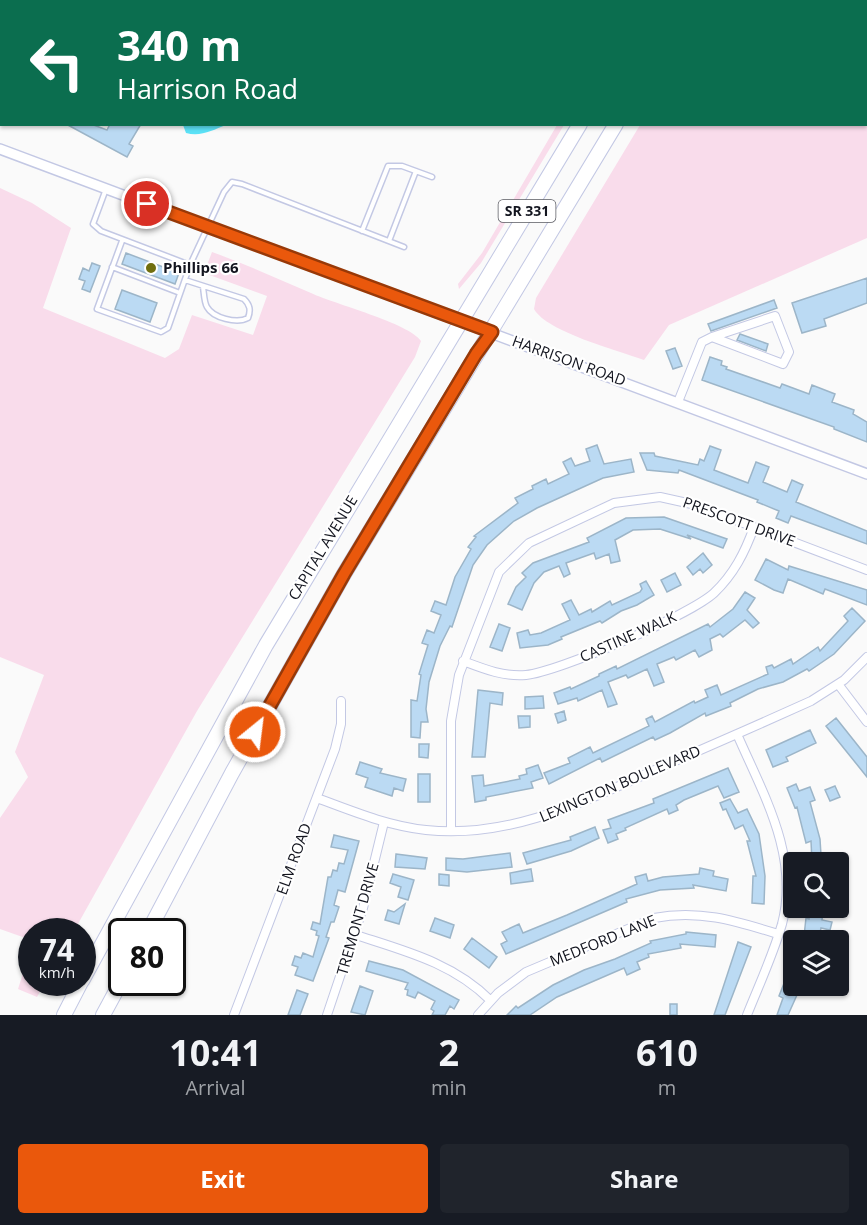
<!DOCTYPE html>
<html lang="en">
<head>
<meta charset="utf-8">
<style>
  :root { --surface:#171b24; --page:#20242c; --text:#f1f3f6; --muted:#9ea1a6; --accent:#ea580c }
  body { margin:0; font-family:"Open Sans",sans-serif; background:var(--page); color:var(--text); height:100vh; display:flex; flex-direction:column; font-size:22px; white-space:nowrap }
  * { box-sizing:border-box; margin:0 }
  p { font-size:20px; color:var(--muted) }
  .icon { flex:none; width:33px; height:33px; fill:none; stroke:currentColor; stroke-width:2; stroke-linecap:round; stroke-linejoin:round }
  .map { position:relative; height:1015px; overflow:hidden }
  .panel { display:flex; flex-direction:column; background:var(--surface); flex:1 }
  .panel>* { flex:none }
  .hud { position:absolute; left:0px; top:0px; width:867px; height:126px; box-shadow:0 2px 4px #0004; background:#0b6e4f; color:#fff; overflow:hidden }
  .tools { position:absolute; left:783px; top:852px; display:grid; gap:12px }
  .tools a { display:grid; place-items:center; width:66px; height:66px; border-radius:6px; background:var(--surface); box-shadow:0 2px 4px #0004; font-size:30px }
  .speed { position:absolute; left:18px; top:918px; display:flex; gap:12px; font-size:30px; font-weight:700; text-align:center }
  .speed>* { display:grid; place-content:center; width:78px; height:78px; border-radius:50%; background:var(--surface); box-shadow:0 2px 4px #0004; line-height:1 }
  .speed small { font-size:15px; font-weight:400 }
  .speed .limit { border:3px solid #111; border-radius:9px; background:#fff; color:#111 }
  .pin { position:absolute; display:grid; place-items:center; width:51px; height:51px; color:#fff; margin:-26px; border:3px solid #fff; border-radius:50%; box-shadow:0 2px 6px #0007 }
  .me { position:absolute; width:66px; margin:-33px; rotate:29deg; stroke-linejoin:round; filter:drop-shadow(0 0 4px #0008) }
  .turn { display:flex; align-items:center; gap:21px; height:126px; padding:0 18px; font-size:27px }
  .turn .icon { width:78px; height:78px; stroke-width:2.5 }
  .turn b { display:block; font-size:42px; line-height:51px }
  .eta { display:flex; justify-content:space-evenly; align-items:center; height:102px; text-align:center }
  .eta b { font-size:36px; font-weight:700; line-height:42px }
  .action { display:flex; gap:12px; margin-top:auto; padding:12px 18px }
  .action a { flex:1; height:69px; border-radius:6px; background:var(--accent); color:#fff; font-size:24px; font-weight:700; line-height:69px; text-align:center }
  .action a+a { background:var(--page); color:var(--text) }
  .map>svg:first-child { display:block }
</style>
</head>
<body>
<div class="map">
<svg width="867" height="1015" viewBox="0 0 867 1015">
  <rect width="100%" height="100%" fill="#fafafa"/>
  <path fill="#f9dceb" d="M714,0H867V238L669,325L644,360C617,350 547,332 534,309L536,298L640,125L866,124V2Z
    M557,125H564L481,263L459,289L458,284L482,253Z
    M0,188L32,203L71,228L43,308L165,358L179,349L192,315L253,335L267,296L204,273L212,252C246,264 278,279 311,293C334,304 409,323 421,341L415,357L197,711L74,931L32,932L31,940L0,929V818L28,777L15,752L44,675L0,657Z
    M31,948L32,982L45,983L37,997L18,989Z"/>
  <path fill="#5ce2f7" d="M183,125V124L226,125C213,130 201,137 186,133Z"/>
  <path fill="#bbdaf3" stroke="#9cb5c8" stroke-width="1.5" d="M66,124H91L107,130L110,124H141L129,144L133,146L127,157Z
    M126,253L179,273L175,284L122,264Z
    M92,263L100,266L90,292L82,289L85,281L79,279L83,268L89,271Z
    M867,278V303L824,319L826,326L802,333L792,303Z
    M122,290L157,303L150,322L115,309Z
    M774,300L777,308L711,331L708,324Z
    M740,334L768,344L766,351L737,340Z
    M675,348L682,366L673,369L666,351Z
    M710,357L722,361L721,365L727,367L726,369L780,388L782,384L809,394L812,385L835,394L832,402L854,410L853,414L867,422V442L834,429V427L702,380Z
    M597,445L604,464L631,459L634,472L603,478L537,508L514,521L487,545L473,565L452,627L450,626L440,646L429,682L426,709L428,722H421L420,738L411,737V700L417,701L421,675L419,674L428,645L422,643L427,630L434,633L441,615L431,611L435,601L446,605L455,577L471,549L468,547L476,537L474,536L518,503L515,498L533,489L532,486L546,479L548,484L569,474L563,462L571,458L575,466L590,461L586,449Z
    M710,446L721,450L714,470L748,483L756,462L769,467L763,482L787,492L792,480L803,485L796,502L867,531V544L791,516L788,523L776,518L779,511L757,502L758,500L679,470L678,473L647,470L640,453H654L655,456L698,465L700,459L704,461Z
    M664,517L727,539L723,548L687,535L691,539L660,529L633,530L615,540L620,561L611,563L609,554L596,559L594,553L566,563L570,574L564,577L559,566L544,572L534,583L522,610L508,604L516,587L526,577L522,573L533,563L589,542L587,538L626,518Z
    M703,553L712,565L703,573L700,569L693,575L687,567Z
    M766,559L788,570L789,566L867,590V605L825,589L823,594L788,579L783,593L774,590L755,580Z
    M675,573L681,585L667,592L661,580Z
    M646,581L654,595L637,605L621,611L602,623L600,621L561,637L562,639L548,645L520,648L517,633L528,630L530,635L541,633L570,620L562,604L571,600L579,615L591,609L592,612L610,601L612,605L640,592L642,589L640,584Z
    M745,592L755,598L747,610L759,623L753,628L745,620L723,637L720,634L710,639L712,650L699,657L695,650L676,660L674,657L657,664L664,682L654,686L647,669L628,678L626,675L608,682L617,704L608,707L602,690L578,701L577,698L558,704L554,693L570,687L571,689L599,676V674L616,666L617,669L708,624L710,627L733,609Z
    M852,608L865,621L834,654L809,671L807,669L783,682L758,689L730,703L731,706L706,716L705,713L670,733L655,740L653,737L602,762L600,758L549,784L544,773L570,763L568,758L590,747L593,753L649,726L646,719L652,716L655,722L694,701L695,703L708,697L705,690L717,685L721,695L768,674L766,667L772,665L774,668L791,659L793,664L818,647L820,651L848,621L844,616Z
    M499,624L510,628L502,651L490,647Z
    M478,690L503,693L502,705L490,703L485,757H472Z
    M543,696L544,708L525,709V697Z
    M564,711L566,720L558,723L555,714Z
    M518,716H530V727L519,728Z
    M836,718L867,757V777L826,726Z
    M810,730L816,743L786,757L788,761L773,767L766,750Z
    M419,744H429L428,758L419,757Z
    M360,762L382,769L380,773L406,779L403,791L394,788L392,796L365,787L368,778L356,774Z
    M538,765L543,778L531,782L533,788L486,797V800L475,802L472,776L483,775L484,786L520,779L519,776L527,774L526,769Z
    M728,768L739,792L724,798L718,786L684,800L676,805L678,810L669,814L667,809L625,828L626,830L616,834L618,839L608,843L603,830L611,828L608,820L654,803L653,799Z
    M418,774H430V802H418Z
    M796,784L799,791L810,787L815,800L810,802L820,839L821,855H829L830,862H812L811,841L806,843L797,807L795,808L787,788Z
    M835,786L840,797L830,801L825,790Z
    M730,799L738,813L747,809L759,834L765,876L764,904L752,903L753,876H756L747,841H750L743,825L735,829L726,809L723,810L720,803Z
    M595,827L599,838L571,851L527,864L523,853L571,840L570,837Z
    M334,835L359,841L345,892L338,890L334,905L339,907L334,922H331L326,937L329,938L313,981L295,975L298,967L292,965L295,956L301,958L303,953L313,957L319,936L316,935L317,931L311,929L313,922L320,924L328,877H331L333,870L337,871L339,863L344,864L348,850L331,847Z
    M510,853L512,867L467,872L446,870V858L463,859Z
    M396,854L427,858L425,869L395,867Z
    M700,868L714,871L713,876L728,879L726,891L693,885L694,888L660,890L626,899L627,902L506,954L501,944L507,941L502,932L519,924L523,933L567,915L637,884L635,877L646,874L648,881L663,877L699,874Z
    M531,869L533,881L511,884L510,873Z
    M393,874L414,880L408,900L398,897L401,887L390,883Z
    M439,874L449,875V886L439,885Z
    M405,904L399,924L385,920L388,910L394,912Z
    M811,908L823,910L822,920L832,922L830,930L821,928L819,938L804,936L806,918L809,919Z
    M435,918L454,925L450,938L430,931Z
    M686,932L716,935L715,947L680,944L681,948L648,954L649,957L637,962L640,969L627,975L624,968L557,997L530,1015H507L516,1006L518,1008L553,985L584,970L615,959L651,943L650,941L686,934Z
    M472,938L497,957L489,968L464,949Z
    M738,942L751,947L725,1015H714Z
    M369,961L403,970L459,1000L454,1009L450,1006L445,1015H432L434,1011L431,1009L435,1001L418,992L415,998L407,995L408,990L405,989L408,983L366,971Z
    M793,961L794,986H801L788,1015H777L783,998L779,996Z
    M360,986L373,991L365,1015L351,1012Z
    M297,990L308,994L300,1015H288Z
    M670,1004H677V1015H670Z"/>
  <g fill="none" stroke-linecap="round" stroke-linejoin="round">
    <defs>
      <path id="service" d="M248,2V0
        M359,2L360,0
        M573,2L574,0
        M106,189L93,224L101,231L190,265L224,192L232,182L242,184L404,247
        M362,231L388,166H402L432,177
        M122,241L97,309L161,332L168,328L190,265
        M389,241L416,171
        M112,267L180,293
        M185,280L244,299C250,305 251,310 248,318C237,324 213,318 207,307C204,302 204,293 203,287"/>
      <path id="minor" d="M309,0L312,2
        M523,0L525,2
        M33,2L34,0
        M57,2L58,0
        M514,2L515,0
        M615,2L616,0
        M0,86L2,82
        M678,402L702,342L712,337L783,364L789,352L775,316L712,337
        M463,661C484,669 504,677 526,675C558,672 690,615 714,593C734,574 745,552 754,527
        M838,684L867,722
        M737,734C763,794 800,856 782,924C773,955 759,985 747,1015
        M317,798C352,811 388,826 426,830C509,839 583,802 657,769C708,747 760,724 811,701L844,680L867,657
        M451,831V721L459,675L499,572L529,543L614,503L660,497L696,505L867,570
        M356,935C405,951 453,963 490,1000
        M234,1015L335,749L341,724V701
        M327,1015L363,908L384,822
        M478,1015L498,993L526,972L654,918C699,909 736,921 778,934"/>
      <path id="tertiary" d="M0,149L867,474"/>
      <path id="trunk" d="M654,2L655,0
        M690,2L691,0
        M148,932L232,773L344,574L616,124
        M82,981L266,645L580,124
        M64,1015L81,982
        M103,1015L122,980"/>
    </defs>
    <use href="#service" stroke="#c3c8e4" stroke-width="7"/>
    <use href="#minor" stroke="#c3c8e4" stroke-width="10"/>
    <use href="#tertiary" stroke="#c3c8e4" stroke-width="12"/>
    <use href="#trunk" stroke="#c3c8e4" stroke-width="16"/>
    <use href="#service" stroke="#fff" stroke-width="4"/>
    <use href="#minor" stroke="#fff" stroke-width="8"/>
    <use href="#tertiary" stroke="#fff" stroke-width="9"/>
    <use href="#trunk" stroke="#fff" stroke-width="14"/>
  </g>
  <g fill="none" stroke-linecap="round" stroke-linejoin="round">
    <defs>
      <path id="route" d="M147,204L492,332L476,354L344,574L255,732"/>
    </defs>
    <use href="#route" stroke="#983908" stroke-width="15"/>
    <use href="#route" stroke="#ea580c" stroke-width="10"/>
  </g>
  <circle fill="#706e0e" stroke="#fff" stroke-width="2" cx="151" cy="268" r="6"/>
  <g text-anchor="middle" stroke-width="4.5" stroke-linejoin="round" paint-order="stroke">
    <rect fill="#fff" stroke="#5a5b62" stroke-width="1.5" x="498.5" y="200" width="57" height="22" rx="4.5"/>
    <g font-size="14" font-weight="bold" fill="#13151f">
      <text x="527" y="216">SR 331</text>
    </g>
    <g font-size="15" font-weight="bold" fill="#13151f" stroke="#fff" text-anchor="start">
      <text x="163" y="273">Phillips 66</text>
    </g>
    <g font-size="15" fill="#13151f" stroke="#fff">
      <text transform="translate(569 361) rotate(20)" y="5">HARRISON ROAD</text>
      <text transform="translate(739 522) rotate(20)" y="5">PRESCOTT DRIVE</text>
      <text transform="translate(323 548) rotate(-59)" y="5">CAPITAL AVENUE</text>
      <text transform="translate(628 637) rotate(-24)" y="5">CASTINE WALK</text>
      <text transform="translate(620 784) rotate(-23)" y="5">LEXINGTON BOULEVARD</text>
      <text transform="translate(294 859) rotate(-70)" y="5">ELM ROAD</text>
      <text transform="translate(358 919) rotate(-74)" y="5">TREMONT DRIVE</text>
      <text transform="translate(603 941) rotate(-22)" y="5">MEDFORD LANE</text>
    </g>
  </g>
</svg>
<div class="tools">
<a><svg class="icon" aria-label="search" viewBox="0 0 24 24"><circle cx="10" cy="10" r="6"/><path d="M15 15l6 6"/></svg></a>
<a><svg class="icon" aria-label="layers" viewBox="0 0 24 24"><path d="M12 4l9 5-9 5-9-5zM3 14l9 5 9-5"/></svg></a>
</div>
<div class="speed"><div>74<small>km/h</small></div><div class="limit">80</div></div>
<div class="pin" style="left:147px;top:204px;background:#d93025"><svg class="icon" aria-label="arrive" viewBox="0 0 24 24"><path d="M6 21V4h12l-3 4 3 4H6"/></svg></div>
<svg class="me" style="left:255px;top:732px" viewBox="-20 -20 40 40"><circle r="17" fill="#ea580c" stroke="#fff" stroke-width="3"/><path d="M0-11L8 9 0 5-8 9z" fill="#fff"/></svg>
<div class="hud">
<div class="turn"><svg class="icon" aria-label="left" viewBox="0 0 24 24"><path d="M17 20v-9H6M10 6l-5 5 5 5"/></svg><div><b>340 m</b>Harrison Road</div></div>
</div>
</div>
<section class="panel">
<div class="eta">
<div><b>10:41</b><p>Arrival</p></div>
<div><b>2</b><p>min</p></div>
<div><b>610</b><p>m</p></div>
</div>
<div class="action"><a>Exit</a><a>Share</a></div>
</section>
</body>
</html>
